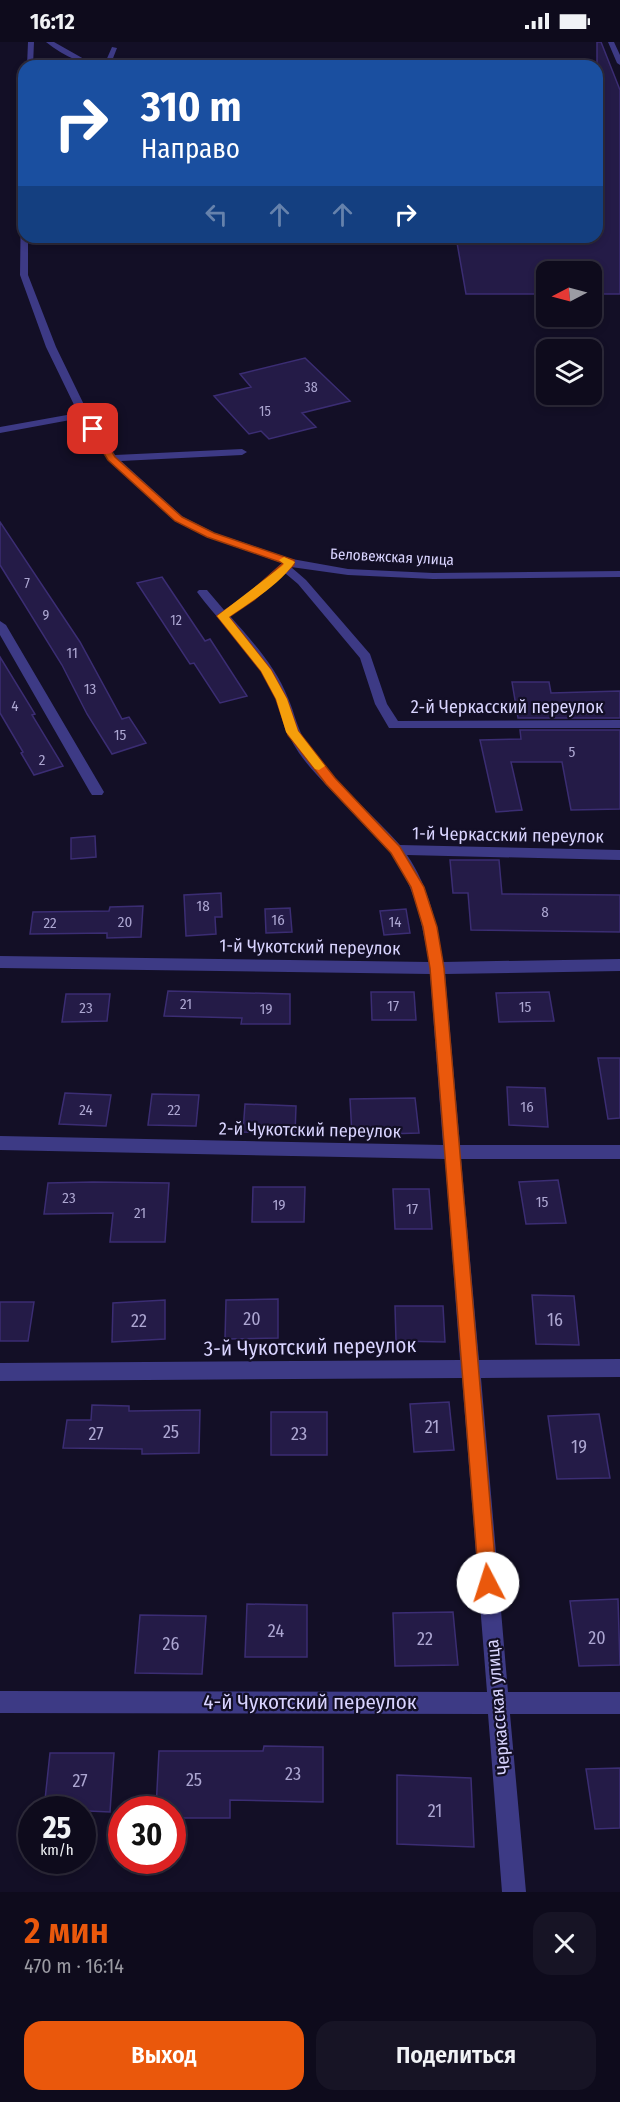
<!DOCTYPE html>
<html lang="ru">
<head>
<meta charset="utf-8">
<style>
  :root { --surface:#0e0b1c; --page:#171425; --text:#f1f3f6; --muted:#9b9ba3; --line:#2e2b3b; --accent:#ea580c }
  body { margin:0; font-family:"Fira Sans Condensed",sans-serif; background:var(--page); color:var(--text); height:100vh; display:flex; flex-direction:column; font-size:22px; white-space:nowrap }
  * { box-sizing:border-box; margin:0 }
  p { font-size:20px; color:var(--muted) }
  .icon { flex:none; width:33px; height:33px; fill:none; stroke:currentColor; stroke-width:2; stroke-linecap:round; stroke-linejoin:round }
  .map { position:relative; height:1850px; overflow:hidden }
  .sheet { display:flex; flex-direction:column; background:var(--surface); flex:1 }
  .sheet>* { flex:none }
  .banner { position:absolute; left:18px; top:18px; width:585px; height:183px; border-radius:18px; box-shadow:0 3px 9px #0003,0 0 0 2px var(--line); background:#1a4fa0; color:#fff; overflow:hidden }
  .needle { width:39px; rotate:264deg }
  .buttons { position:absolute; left:536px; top:219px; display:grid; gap:12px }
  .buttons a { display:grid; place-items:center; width:66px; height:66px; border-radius:12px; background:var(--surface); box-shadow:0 3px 9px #0003,0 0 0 2px var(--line); font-size:30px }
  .speed { position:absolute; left:18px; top:1754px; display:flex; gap:12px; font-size:30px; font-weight:700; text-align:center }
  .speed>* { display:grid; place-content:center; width:78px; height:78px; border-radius:50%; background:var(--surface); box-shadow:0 3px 9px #0003,0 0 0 2px var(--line); line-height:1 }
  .speed small { font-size:15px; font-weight:400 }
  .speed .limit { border:9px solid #d22; background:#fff; color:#111 }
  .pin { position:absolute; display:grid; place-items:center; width:51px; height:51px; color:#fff; margin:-26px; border-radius:12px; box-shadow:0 3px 9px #0006 }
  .me { position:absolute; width:66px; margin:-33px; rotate:355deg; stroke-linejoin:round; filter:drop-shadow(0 0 4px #0008) }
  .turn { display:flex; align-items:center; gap:21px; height:126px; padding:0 24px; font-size:27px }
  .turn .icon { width:78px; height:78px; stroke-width:2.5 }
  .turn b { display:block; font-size:42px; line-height:51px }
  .lanes { display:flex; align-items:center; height:57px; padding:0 24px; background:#0003; justify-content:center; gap:30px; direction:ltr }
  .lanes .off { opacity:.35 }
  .round { display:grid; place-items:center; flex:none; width:63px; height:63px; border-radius:18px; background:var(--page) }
  .headline { display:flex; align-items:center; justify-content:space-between; height:102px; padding:0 24px }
  h1 { font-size:36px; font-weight:600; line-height:45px; color:var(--accent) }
  .button { display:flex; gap:12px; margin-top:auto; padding:12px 24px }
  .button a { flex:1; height:69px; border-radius:18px; background:var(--accent); color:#fff; font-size:24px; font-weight:600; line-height:69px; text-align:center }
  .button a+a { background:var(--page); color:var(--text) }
  .status { display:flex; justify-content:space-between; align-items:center; height:42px; padding:0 30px; background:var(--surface); direction:ltr }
  .status svg { height:16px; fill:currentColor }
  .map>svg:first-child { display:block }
</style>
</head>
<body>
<div class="status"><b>16:12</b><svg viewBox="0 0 49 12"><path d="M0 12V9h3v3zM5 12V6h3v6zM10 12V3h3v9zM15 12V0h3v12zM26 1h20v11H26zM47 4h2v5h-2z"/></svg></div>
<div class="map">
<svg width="620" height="1850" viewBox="0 0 620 1850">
  <rect width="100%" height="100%" fill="#130f26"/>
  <path fill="#241b47" stroke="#3b2d73" stroke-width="1.5" d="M597,0H601L620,48V252H591V230H546V252H466L456,195H597Z
    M305,316L350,359L302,371L316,385L269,397L261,389L249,392L214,354L251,345L240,332Z
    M0,480L80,600L122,677L129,675L146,701L112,712L87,672L62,623L0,523Z
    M162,535L205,599L210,597L247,654L220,661L194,621L190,622L137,541Z
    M0,615L35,672L32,673L63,724L34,733L21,711L23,710L0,671Z
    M512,640H549L551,651L620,649V676H518Z
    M520,688H620V767L571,768L562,720H511L522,768L496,770L480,698L521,697Z
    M95,794L96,815L71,817V796Z
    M450,818H499L502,852L620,853V890L471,888L468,851H453Z
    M221,851L222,875H215L216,892L186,894L184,853Z
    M143,864L141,895L107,896V891L30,892L33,870L109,869L110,865Z
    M290,866L292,890L266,891L265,867Z
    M406,867L410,891L384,893L380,869Z
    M168,949L290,952V982H241L242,976L164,974Z
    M371,950H414L416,978H372Z
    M549,950L554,979L499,980L496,951Z
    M66,952H110L107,979L62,980Z
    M598,1016H620V1076L608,1077Z
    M507,1045L545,1046L548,1085L509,1083Z
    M65,1051L111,1053L106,1084L59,1082Z
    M152,1052L199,1053L196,1084L148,1083Z
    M415,1056L419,1091L352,1093L350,1057Z
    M245,1062L296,1064L295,1092L243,1090Z
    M558,1138L566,1181L526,1182L519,1140Z
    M93,1140L169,1141L165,1200H110L113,1171L44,1172L48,1141Z
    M253,1145H305L304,1180H252Z
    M393,1147H429L432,1187H395Z
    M532,1253L574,1254L579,1303L536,1302Z
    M278,1257V1296L225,1297L226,1258Z
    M165,1258V1297L112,1300L113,1261Z
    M0,1260H34L28,1299H0Z
    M395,1264H443L445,1300L396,1299Z
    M449,1360L454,1408L414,1410L410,1362Z
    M92,1363L129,1364V1369L200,1368L199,1411L142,1412V1407L63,1406L67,1378H91Z
    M271,1370H327V1413H271Z
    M599,1372L610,1436L557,1437L548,1374Z
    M618,1557L620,1623L579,1624L570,1559Z
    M247,1562L307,1563V1615H245Z
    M453,1570L458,1623L395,1624L393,1571Z
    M140,1573L206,1574L202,1632L135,1631Z
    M264,1704L323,1705V1760L230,1758V1776H172V1767H156L159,1709H263Z
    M50,1711H114L110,1770L44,1767Z
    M620,1726V1786L595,1787L586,1727Z
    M397,1733L471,1736L474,1805L397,1802Z"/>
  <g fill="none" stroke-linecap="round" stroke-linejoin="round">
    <path fill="#3d3a85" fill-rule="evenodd" d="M28,0H34L33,24H27Z
      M46,0H54L84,17L105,21L112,5L117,6L110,24C86,24 64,15 46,0Z
      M608,0H614L620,13V23L617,21Z
      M21,157H24V195H28V233L56,305L89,373L115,413L242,407L247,410L242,413L121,419L183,475L215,491L292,517L348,527L433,531L620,529V535L433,537L348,533L291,525L306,538L370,612L387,662L398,679L620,678V686H389L375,662L360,616L298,542L285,531L255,557L230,574C252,599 276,625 288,656C295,672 297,687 307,702C332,740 370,769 400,803L620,808V818L407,813C429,845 437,883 443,920L620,917V929L445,932L460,1103H620V1117H461L479,1318L620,1317V1335L481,1336L508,1650H620V1672H510L526,1850H502L488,1672L0,1671V1649L487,1650L462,1336L0,1339V1321L460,1318L445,1117L0,1108V1094L443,1103L430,932L0,926V914L429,920C423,887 417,853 399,824C374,781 328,752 299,711C283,688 281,664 268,640C249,607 220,581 197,550L199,548H207L224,568L247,553L282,521L207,495L175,479L108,418L81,376L0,391V385L78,371L46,305L20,233Z
      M0,579L6,583L104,750L102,753H92L90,750L0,593Z"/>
  </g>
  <path fill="#ea580c" stroke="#983908" stroke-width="1.5" d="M90,386H97L115,415L182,475L214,491L294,518V523L254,558L229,575L271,628L287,657L298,689L335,736L400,805L424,845L437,885L444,926L497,1541L495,1547L488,1550L481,1547L479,1541L430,926L423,885L411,845L391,811L326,742L288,693L276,657L261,629L217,574L247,553L283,521L207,495L175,479L108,418L89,387Z"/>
  <path fill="#f59e0b" d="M284,515L295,520C279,543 252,559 229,575L271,628L287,657L298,689L325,724L319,728L315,727L286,690L276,657L261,629L217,574L282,524L284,522L279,518Z"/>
  <g text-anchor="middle" stroke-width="4.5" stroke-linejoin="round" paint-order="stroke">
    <g font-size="14" fill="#aca6d1">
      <text x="311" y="350">38</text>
      <text x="265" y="374">15</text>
      <text x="27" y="546">7</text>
      <text x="46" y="578">9</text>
      <text x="176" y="583">12</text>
    </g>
    <g font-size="15" fill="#d9d4ff" stroke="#130f26">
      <text transform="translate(392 515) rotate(3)" y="5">Беловежская улица</text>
    </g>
    <g font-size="15" fill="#aca6d1">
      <text x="72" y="616">11</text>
      <text x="90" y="652">13</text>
      <text x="15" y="669">4</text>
      <text x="120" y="698">15</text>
      <text x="572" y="715">5</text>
      <text x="42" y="723">2</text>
      <text x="203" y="869">18</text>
      <text x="545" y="875">8</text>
      <text x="278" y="883">16</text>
      <text x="125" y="885">20</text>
      <text x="395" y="885">14</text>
      <text x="50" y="886">22</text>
      <text x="186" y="967">21</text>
      <text x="393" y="969">17</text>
      <text x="525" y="970">15</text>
      <text x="86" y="971">23</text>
      <text x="266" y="972">19</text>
      <text x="527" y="1070">16</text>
      <text x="86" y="1073">24</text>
      <text x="174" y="1073">22</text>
      <text x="69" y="1161">23</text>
      <text x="542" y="1165">15</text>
      <text x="279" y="1168">19</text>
      <text x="412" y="1172">17</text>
      <text x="140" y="1176">21</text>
    </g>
    <g font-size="18" fill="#d9d4ff" stroke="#130f26">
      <text x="507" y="671">2-й Черкасский переулок</text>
      <text transform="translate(508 793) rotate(1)" y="6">1-й Черкасский переулок</text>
      <text transform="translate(310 905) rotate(1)" y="6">1-й Чукотский переулок</text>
      <text transform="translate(310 1088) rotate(1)" y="6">2-й Чукотский переулок</text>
      <text transform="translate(498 1665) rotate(-95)" y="6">Черкасская улица</text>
    </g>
    <g font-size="18" fill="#aca6d1">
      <text x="252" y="1283">20</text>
      <text x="555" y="1284">16</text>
      <text x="139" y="1285">22</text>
      <text x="432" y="1391">21</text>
      <text x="171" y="1396">25</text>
      <text x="96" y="1398">27</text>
      <text x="299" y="1398">23</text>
      <text x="579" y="1411">19</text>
      <text x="276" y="1595">24</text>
      <text x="597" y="1602">20</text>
      <text x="425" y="1603">22</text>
      <text x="171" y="1608">26</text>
      <text x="293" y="1738">23</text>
      <text x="194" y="1744">25</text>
      <text x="80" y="1745">27</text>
      <text x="435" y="1775">21</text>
    </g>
    <g font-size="21" fill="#d9d4ff" stroke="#130f26">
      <text transform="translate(310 1305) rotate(-1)" y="7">3-й Чукотский переулок</text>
      <text x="310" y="1667">4-й Чукотский переулок</text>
    </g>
  </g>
</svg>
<div class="buttons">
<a><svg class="needle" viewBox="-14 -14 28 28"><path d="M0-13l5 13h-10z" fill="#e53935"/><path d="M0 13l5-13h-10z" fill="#9b9ba3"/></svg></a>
<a><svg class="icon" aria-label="layers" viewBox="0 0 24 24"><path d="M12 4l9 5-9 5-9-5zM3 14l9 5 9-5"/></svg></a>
</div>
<div class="speed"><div>25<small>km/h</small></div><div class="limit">30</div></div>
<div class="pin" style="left:93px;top:387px;background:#d93025"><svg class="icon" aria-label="arrive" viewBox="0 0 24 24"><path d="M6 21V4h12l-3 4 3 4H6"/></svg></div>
<svg class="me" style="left:488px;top:1541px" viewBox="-20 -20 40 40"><circle r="19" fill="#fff"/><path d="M0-13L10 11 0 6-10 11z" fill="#ea580c"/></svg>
<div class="banner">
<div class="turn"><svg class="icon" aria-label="right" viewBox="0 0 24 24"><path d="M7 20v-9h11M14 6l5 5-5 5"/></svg><div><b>310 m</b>Направо</div></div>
<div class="lanes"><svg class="icon off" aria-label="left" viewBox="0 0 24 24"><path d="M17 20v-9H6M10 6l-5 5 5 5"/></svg><svg class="icon off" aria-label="ahead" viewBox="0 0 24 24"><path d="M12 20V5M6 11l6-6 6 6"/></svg><svg class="icon off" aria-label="ahead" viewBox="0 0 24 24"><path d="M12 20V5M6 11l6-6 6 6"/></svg><svg class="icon" aria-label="right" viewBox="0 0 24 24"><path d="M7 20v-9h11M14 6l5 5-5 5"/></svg></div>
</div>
</div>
<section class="sheet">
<div class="headline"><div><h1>2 мин</h1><p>470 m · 16:14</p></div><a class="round"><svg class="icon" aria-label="close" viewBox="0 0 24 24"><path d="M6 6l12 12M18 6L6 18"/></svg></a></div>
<div class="button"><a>Выход</a><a>Поделиться</a></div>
</section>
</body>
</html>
